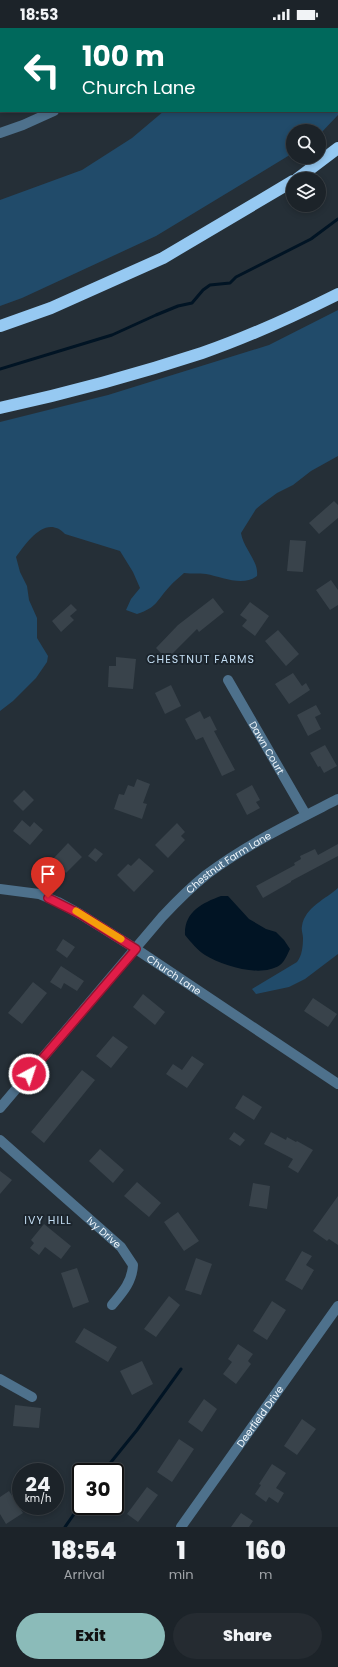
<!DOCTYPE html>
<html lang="en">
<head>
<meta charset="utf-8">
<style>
  :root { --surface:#1c2329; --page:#252b31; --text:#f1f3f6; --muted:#a0a4a8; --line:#3a4046; --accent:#8bbbb9 }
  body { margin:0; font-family:Poppins,sans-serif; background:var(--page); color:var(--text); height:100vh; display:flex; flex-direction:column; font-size:15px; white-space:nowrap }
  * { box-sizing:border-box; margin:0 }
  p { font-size:13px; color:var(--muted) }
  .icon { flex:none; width:22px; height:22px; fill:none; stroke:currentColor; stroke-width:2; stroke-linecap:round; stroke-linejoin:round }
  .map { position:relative; height:1499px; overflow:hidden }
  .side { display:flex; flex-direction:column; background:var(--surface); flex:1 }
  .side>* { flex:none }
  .banner { position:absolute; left:0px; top:0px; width:338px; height:84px; box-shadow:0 2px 6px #0003,0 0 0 1px var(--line); background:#00695c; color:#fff; overflow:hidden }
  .buttons { position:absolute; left:286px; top:96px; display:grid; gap:8px }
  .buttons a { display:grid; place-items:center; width:40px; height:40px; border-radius:50%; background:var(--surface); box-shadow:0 2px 6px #0003,0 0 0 1px var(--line); font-size:20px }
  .speed { position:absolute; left:12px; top:1435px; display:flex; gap:8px; font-size:20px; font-weight:700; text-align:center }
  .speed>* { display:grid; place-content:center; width:52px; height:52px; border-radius:50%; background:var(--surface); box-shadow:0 2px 6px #0003,0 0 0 1px var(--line); line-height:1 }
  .speed small { font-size:10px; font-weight:400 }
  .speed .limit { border:2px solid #111; border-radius:6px; background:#fff; color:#111 }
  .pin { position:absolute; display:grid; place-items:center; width:34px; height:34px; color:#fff; margin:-41px -17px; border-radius:50% 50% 50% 0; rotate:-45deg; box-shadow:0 0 4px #0007 }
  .pin .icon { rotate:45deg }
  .me { position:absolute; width:44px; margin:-22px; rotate:40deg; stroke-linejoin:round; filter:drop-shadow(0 0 3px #0008) }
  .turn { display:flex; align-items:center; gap:14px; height:84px; padding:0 16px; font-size:18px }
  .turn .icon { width:52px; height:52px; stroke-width:2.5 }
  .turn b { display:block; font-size:28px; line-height:34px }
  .eta { display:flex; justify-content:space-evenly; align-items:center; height:68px; text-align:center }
  .eta b { font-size:24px; font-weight:800; line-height:28px }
  .cta { display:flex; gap:8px; margin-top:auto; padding:8px 16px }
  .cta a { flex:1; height:46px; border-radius:24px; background:var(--accent); color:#111; font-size:16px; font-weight:800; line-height:46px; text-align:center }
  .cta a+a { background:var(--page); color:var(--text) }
  .status { display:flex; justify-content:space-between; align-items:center; height:28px; padding:0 20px; background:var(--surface); direction:ltr }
  .status svg { height:11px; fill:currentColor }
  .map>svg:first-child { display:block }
</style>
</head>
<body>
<div class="status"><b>18:53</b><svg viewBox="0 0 49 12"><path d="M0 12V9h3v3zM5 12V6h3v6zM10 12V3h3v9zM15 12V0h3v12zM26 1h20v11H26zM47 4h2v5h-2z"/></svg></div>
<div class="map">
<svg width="338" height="1499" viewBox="0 0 338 1499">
  <rect width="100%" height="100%" fill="#252f37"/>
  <path fill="#214b6a" d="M261,0H338V87L319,107V103H293V125L156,208L22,270L0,278V172L82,142L132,110L164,83H337V1H260Z
    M338,282V428L311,443L293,457L277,465L262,476L256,481L241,505C243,520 259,533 257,548C243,559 222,549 206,546C199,545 192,546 184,545C180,549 174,553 170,558C156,573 158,579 137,586L126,582L131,571L140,560L133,544L120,523L65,506C46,486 27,514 16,529L20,544L27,558L29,572L37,590V610L48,628L47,634L36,650L13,673L0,683V394L108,367L269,317Z
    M338,860V926L305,951L289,959L256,966L252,961L297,934C302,928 303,918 303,910C303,906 301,902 302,898C305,879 326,871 338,860Z"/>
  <path fill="#011424" d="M221,868H228L249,891L266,901L276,904L284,912L290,921C287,927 285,933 280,937C261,950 223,938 205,927C197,922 191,914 185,907C184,884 202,875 221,868Z"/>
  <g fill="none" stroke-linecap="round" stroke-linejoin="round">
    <path stroke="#011424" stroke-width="3" d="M0,341L112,307L156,287L178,278L192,275L203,262L210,257L230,255L236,249L311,211L338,191
      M103,1444L137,1402L181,1341
      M65,1499L81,1476"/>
  </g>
  <path fill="#39434b" d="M334,473L338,477V490L319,506L309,495Z
    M290,512L306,513L303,544L287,543Z
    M331,552L338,562V577L330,582L316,562Z
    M213,570L224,584L199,604L197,601L167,631L156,620L178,597Z
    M250,574L269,588L255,608L242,598L247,592L240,587Z
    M71,576L77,582L70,588L74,592L61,604L52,593Z
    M278,602L299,626L286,638L265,613Z
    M116,629L136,631L133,661L108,659L109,638H116Z
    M293,645L302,658L306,655L310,662L289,676L275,656Z
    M171,657L181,678L165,686L155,665Z
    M316,677L321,686L315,689L321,701L308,708L297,687Z
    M200,683L204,691L210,688L217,702L214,703L235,742L222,748L203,709L196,712L185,691Z
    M325,717L337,738L324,745L320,738L318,739L310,725Z
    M137,751L150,756L143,775L147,776L142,791L114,781L119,766L124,767L128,757L134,759Z
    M252,757L260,772L256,774L260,780L247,787L236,766Z
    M24,762L34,772L23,783L13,773Z
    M22,792L30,799L34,794L43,802L30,817L13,803Z
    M177,795L185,804L181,808L185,812L168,830L155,817Z
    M68,815L82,829L66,845L53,831Z
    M338,816V828L291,853V854L263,870L256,858L295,837L294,835L301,831L300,828L315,821L318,827Z
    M95,820L103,826L96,834L88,828Z
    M139,830L154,843L134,864L117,847L128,836L131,838Z
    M63,911L75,919L67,930L56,922Z
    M61,938L84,953L77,963L64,955L61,961L50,954Z
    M33,954L47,965L22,996L8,985Z
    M143,966L165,984L155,997L133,979Z
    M313,970L337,986L328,999L304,983Z
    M113,1008L128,1019L111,1040L96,1028Z
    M192,1028L204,1036L187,1060L166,1046L173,1036L182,1042Z
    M82,1042L95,1052L44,1115L31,1104Z
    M243,1067L262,1079L254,1092L235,1080Z
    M234,1104L245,1112L240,1118L229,1111Z
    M271,1104L286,1112L287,1109L296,1114L297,1113L313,1122L298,1145L288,1139L293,1131L264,1116Z
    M100,1121L124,1142L113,1155L89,1133Z
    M0,1143L12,1152L0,1166Z
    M137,1154L161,1175L149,1189L124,1168Z
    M253,1155L270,1158L267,1181L249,1178Z
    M338,1168V1217L329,1211L327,1213L313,1203Z
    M178,1184L199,1213L184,1223L164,1194Z
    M44,1196L71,1218L61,1231L45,1219L39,1227L30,1220L34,1215L31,1212Z
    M302,1223L312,1228L306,1237L314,1242L302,1262L285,1252Z
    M196,1230L212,1236L201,1267L185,1262Z
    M77,1240L89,1274L73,1280L61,1245Z
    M169,1268L180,1277L156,1309L144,1301Z
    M272,1273L286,1282L267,1312L253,1303Z
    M84,1300L117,1319L108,1334L75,1314Z
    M238,1316L253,1326L248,1333L251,1336L236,1356L223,1346L232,1334L228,1331Z
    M142,1333L153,1356L132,1367L120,1343Z
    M204,1371L217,1381L202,1404L188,1394Z
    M15,1377L41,1380L39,1400L13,1398Z
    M302,1391L316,1401L297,1427L284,1418Z
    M179,1411L194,1421L172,1454L157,1444Z
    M272,1436L286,1445L276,1460L284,1465L278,1475L269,1469L266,1474L255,1466L261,1457L259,1456Z
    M147,1459L158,1467L138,1494L127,1486Z
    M9,1463L23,1485L6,1496L0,1486V1469Z
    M241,1485L253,1493L249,1499H231Z"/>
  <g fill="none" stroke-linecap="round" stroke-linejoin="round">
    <g stroke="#4e718c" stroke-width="10">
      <path d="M143,1L144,0"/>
      <path d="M0,105L23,97L54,83"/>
      <path id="s1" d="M228,652L306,787"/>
      <path id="s2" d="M0,861L39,866L58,874L80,886L136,921L338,1056"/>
      <path id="s3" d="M0,1080L162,889C176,874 190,860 206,847C247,816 293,794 338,771"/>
      <path id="s4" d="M0,1112L121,1219L133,1237C132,1254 123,1264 112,1277"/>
      <path d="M0,1351L32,1369"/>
      <path id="s5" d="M181,1499L338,1278"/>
    </g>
    <path stroke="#96c9f2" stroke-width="12" d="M297,151L338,120
      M0,298L51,280L163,230L293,153
      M0,380C68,365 135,347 202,325C248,309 294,288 338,266"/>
  </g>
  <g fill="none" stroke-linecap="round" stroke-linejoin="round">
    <defs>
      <path id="route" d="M29,1046L136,921L80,886L48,870"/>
    </defs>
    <use href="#route" stroke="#92132f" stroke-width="10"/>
    <use href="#route" stroke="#e11d48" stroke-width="7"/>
    <path stroke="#f59e0b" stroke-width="7" d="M76,883L121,911"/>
  </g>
  <g text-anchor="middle" stroke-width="4" stroke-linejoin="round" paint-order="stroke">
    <g font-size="10" fill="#eff6fb" stroke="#1c252d">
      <text dy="4" stroke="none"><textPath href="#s1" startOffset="78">Dawn Court</textPath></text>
      <text dy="4" stroke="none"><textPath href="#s3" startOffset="337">Chestnut Farm Lane</textPath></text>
      <text dy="4" stroke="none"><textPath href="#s2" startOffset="197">Church Lane</textPath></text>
      <text dy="4" stroke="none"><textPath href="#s4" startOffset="139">Ivy Drive</textPath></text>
      <text dy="4" stroke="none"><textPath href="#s5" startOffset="136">Deerfield Drive</textPath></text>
    </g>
    <g font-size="11" letter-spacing="1" fill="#c4def3" stroke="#1c252d">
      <text x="201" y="635">CHESTNUT FARMS</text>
      <text x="48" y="1196">IVY HILL</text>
    </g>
  </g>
</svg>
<div class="buttons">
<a><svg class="icon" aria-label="search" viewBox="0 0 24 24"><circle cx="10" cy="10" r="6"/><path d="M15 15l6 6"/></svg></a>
<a><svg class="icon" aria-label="layers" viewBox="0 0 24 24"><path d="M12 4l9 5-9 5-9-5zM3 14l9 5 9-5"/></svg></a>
</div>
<div class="speed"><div>24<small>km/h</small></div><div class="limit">30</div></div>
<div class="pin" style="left:48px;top:870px;background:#d93025"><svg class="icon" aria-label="arrive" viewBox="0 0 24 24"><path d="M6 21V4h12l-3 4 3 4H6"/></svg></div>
<svg class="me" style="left:29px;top:1046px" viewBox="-20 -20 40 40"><circle r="17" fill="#e11d48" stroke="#fff" stroke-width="3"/><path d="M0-11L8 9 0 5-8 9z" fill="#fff"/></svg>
<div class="banner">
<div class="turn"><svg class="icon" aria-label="left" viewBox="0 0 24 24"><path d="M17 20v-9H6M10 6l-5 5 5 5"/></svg><div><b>100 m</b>Church Lane</div></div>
</div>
</div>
<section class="side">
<div class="eta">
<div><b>18:54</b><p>Arrival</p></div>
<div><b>1</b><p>min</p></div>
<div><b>160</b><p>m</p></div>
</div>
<div class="cta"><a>Exit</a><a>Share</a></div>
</section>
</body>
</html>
